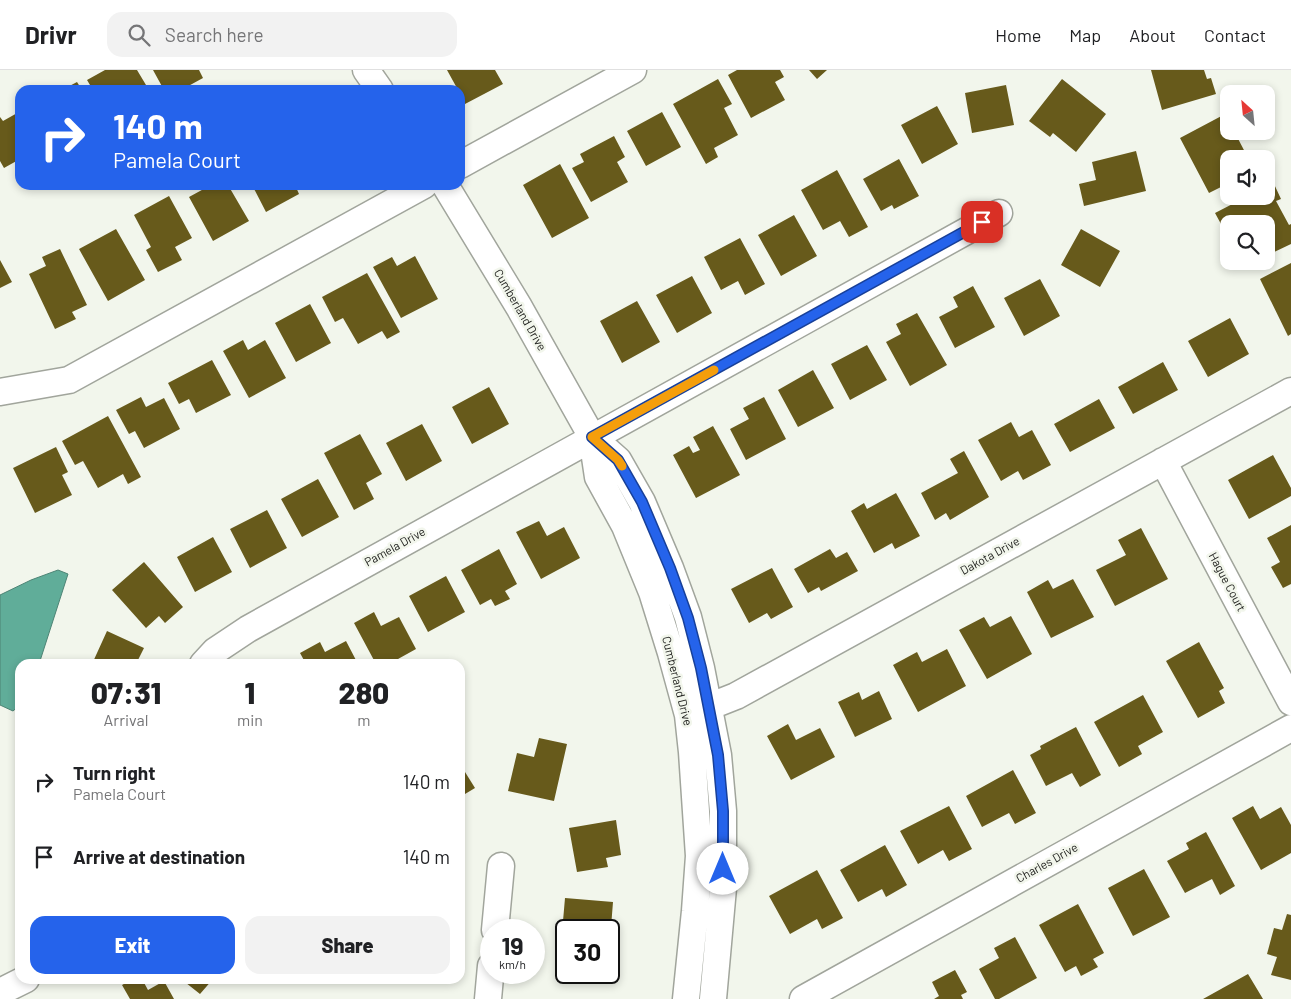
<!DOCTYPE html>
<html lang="en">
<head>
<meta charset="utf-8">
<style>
  :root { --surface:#fff; --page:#f2f2f2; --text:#202124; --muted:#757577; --line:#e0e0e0; --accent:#2563eb }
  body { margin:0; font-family:Barlow,sans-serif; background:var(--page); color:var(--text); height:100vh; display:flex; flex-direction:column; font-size:19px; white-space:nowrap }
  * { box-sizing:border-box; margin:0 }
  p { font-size:16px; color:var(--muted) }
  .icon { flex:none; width:28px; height:28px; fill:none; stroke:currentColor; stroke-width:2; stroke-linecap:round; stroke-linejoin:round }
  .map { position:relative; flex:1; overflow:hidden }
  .details { position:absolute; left:15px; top:589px; width:450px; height:325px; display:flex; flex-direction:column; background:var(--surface); border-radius:15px; box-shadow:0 2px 8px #0003 }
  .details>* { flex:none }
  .guide { position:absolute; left:15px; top:15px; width:450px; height:105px; border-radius:15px; box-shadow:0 2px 8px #0003; background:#2563eb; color:#fff; overflow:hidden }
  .needle { width:32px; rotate:333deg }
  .tools { position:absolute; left:1220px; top:15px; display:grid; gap:10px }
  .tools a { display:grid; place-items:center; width:55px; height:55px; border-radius:10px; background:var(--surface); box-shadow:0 2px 8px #0003; font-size:25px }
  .speed { position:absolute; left:480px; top:849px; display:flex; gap:10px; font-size:25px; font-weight:700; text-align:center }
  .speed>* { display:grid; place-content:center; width:65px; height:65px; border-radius:50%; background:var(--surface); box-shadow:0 2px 8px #0003; line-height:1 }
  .speed small { font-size:12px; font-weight:400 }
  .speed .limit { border:2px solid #111; border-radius:8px; background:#fff; color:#111 }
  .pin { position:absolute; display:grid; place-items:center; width:42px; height:42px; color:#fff; margin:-21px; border-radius:10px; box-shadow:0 2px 8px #0006 }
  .me { position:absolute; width:55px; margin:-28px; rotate:0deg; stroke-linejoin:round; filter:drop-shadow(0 0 4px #0008) }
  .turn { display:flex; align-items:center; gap:18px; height:105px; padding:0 15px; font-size:22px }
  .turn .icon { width:65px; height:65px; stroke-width:2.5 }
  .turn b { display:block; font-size:35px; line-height:42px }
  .eta { display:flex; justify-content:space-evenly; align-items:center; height:85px; text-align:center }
  .eta b { font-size:30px; font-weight:800; line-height:35px }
  .button { display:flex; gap:10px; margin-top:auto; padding:10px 15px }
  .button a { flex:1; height:58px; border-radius:15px; background:var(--accent); color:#fff; font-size:20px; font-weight:800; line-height:58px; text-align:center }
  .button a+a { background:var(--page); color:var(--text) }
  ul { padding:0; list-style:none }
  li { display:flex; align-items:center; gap:15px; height:75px; padding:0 15px }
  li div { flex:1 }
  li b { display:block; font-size:19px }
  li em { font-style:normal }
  header { display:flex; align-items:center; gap:30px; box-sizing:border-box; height:70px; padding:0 25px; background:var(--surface); border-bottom:1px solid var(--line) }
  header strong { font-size:24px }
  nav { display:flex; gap:28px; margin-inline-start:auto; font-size:18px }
  .search { width:350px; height:45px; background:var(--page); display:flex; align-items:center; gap:12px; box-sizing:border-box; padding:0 18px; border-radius:15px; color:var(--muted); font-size:19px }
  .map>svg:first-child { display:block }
</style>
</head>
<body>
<header>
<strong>Drivr</strong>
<div class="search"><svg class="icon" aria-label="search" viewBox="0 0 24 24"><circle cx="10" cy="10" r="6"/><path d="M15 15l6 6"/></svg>Search here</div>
<nav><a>Home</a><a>Map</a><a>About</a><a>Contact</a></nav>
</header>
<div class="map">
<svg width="1291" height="929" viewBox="0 0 1291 929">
  <rect width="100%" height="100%" fill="#f2f6ec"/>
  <path fill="#60ad99" stroke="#4d8475" d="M58,500L68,504L39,594H20V635L13,641L0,635V525L31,510Z"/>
  <path fill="#675a1b" d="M105,0H137L149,20H93L87,10Z
    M153,0H199L203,8L181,20H164Z
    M447,0H495L503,14L465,34L460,24V20H458Z
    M737,0H780L784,7L775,12L785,30L751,48L728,5Z
    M809,0H827L817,9Z
    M1151,0H1204L1207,9L1211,8L1216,24L1162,40Z
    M718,9L732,34L724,38L738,65L714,78L718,87L706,94L673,34Z
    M1062,9L1106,44L1076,82L1053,63L1050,67L1029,51Z
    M77,12L82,20H62Z
    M1006,15L1014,55L972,63L965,23Z
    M937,36L958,74L922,94L901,55Z
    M19,42L20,89L4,98L0,91V47L3,51Z
    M662,42L681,77L646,96L627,61Z
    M1229,42V61H1234L1246,84L1251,81L1256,89H1229V113L1209,123L1180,68Z
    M614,66L625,87L617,92L628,112L591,132L572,98L584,92L580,84Z
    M1136,81L1146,121L1084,136L1079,114L1096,110L1092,92Z
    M899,89L919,126L894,139L892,135L881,141L863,109Z
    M560,94L589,148L552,168L523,115Z
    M837,100L868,157L849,167L840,151L823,160L801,120Z
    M1274,114L1281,129L1276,131L1289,155L1291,154V174L1266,186V154H1231L1229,150L1221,154L1215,143L1248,126H1266V117Z
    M211,115H228L249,151L213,171L189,127Z
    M252,115H295L299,124L266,142Z
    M169,126L192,168L175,177L182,190L158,202L146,180L151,177L134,145Z
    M794,145L817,186L781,206L758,165Z
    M116,159L145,210L108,231L79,179Z
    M1081,159L1120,181L1100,217L1061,195Z
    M740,168L765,214L745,225L738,211L721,220L704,187Z
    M60,179L87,235L72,242L76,249L55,259L29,204L46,196L42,187Z
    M415,186L438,229L401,248L373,197L392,187L397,196Z
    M0,190L12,212L0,218Z
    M1291,193V264L1288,266L1260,209Z
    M367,203L400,262L387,269L382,261L358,274L343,248L335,252L322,227Z
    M692,206L712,243L677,263L656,225Z
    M1040,209L1060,246L1024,266L1004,228Z
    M973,216L995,257L955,278L939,247L958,237L953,227Z
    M637,231L660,272L622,293L600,251Z
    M310,234L331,273L296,292L275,253Z
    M917,243L947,295L910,316L886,272L901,264L896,254Z
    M1230,248L1249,284L1208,307L1188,271Z
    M243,270L248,280L265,270L286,308L249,328L223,281Z
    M867,275L887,310L850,330L831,294Z
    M212,290L231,325L196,343L189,329L179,334L168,313Z
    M1163,292L1178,320L1133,344L1118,317Z
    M813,300L834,338L798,357L778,320Z
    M489,317L509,354L472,374L452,337Z
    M141,327L146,337L164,328L180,359L144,378L135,361L129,364L116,340Z
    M764,327L786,369L746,390L730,359L749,349L743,338Z
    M1099,329L1115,358L1070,382L1054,354Z
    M108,346L141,407L128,414L123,404L98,418L83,391L75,395L62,371Z
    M1011,352L1019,367L1032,360L1051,395L1023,410L1018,401L1001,411L978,370Z
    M422,354L442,391L406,411L386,373Z
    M713,356L740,405L696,428L673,385L689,376L693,383L700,380L693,367Z
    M360,364L382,404L366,413L374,429L354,440L324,383Z
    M56,377L68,402L62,405L72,425L35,443L13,398Z
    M964,381L989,427L950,450L946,443L935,450L921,423L958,403L950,389Z
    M1273,385L1291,418V426L1249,449L1228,410Z
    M318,409L339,447L302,467L281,429Z
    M896,423L920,466L895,479L892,473L874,483L851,441L864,433L867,439Z
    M267,440L287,478L250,498L230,459Z
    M539,451L547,466L564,457L580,488L541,509L516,462Z
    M1291,455V514L1283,518L1271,497L1280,492L1267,468Z
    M1141,458L1168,509L1115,536L1096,500L1126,485L1118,470Z
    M213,467L232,502L195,522L177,487Z
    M499,479L517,514L505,521L510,529L495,536L491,529L480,535L461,500Z
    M830,479L836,488L847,482L858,501L821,521L819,517L808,523L794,499Z
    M144,492L183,537L165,553L159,546L146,558L112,520Z
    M772,498L793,537L771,549L767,543L749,553L731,519Z
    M446,506L465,542L428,562L409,526Z
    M1073,509L1094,547L1051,568L1027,522L1048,510L1053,519Z
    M374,542L381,556L399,547L416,579L389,594H376L354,553Z
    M1011,546L1032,584L987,609L959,560L984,547L990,557Z
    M107,561L144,578L136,594H92Z
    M346,571L358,594H306L300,583L320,572L325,582Z
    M1199,572L1224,618L1219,621L1225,633L1198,648L1166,591Z
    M947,579L966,616L918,642L893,595L917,582L922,592Z
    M879,621L892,649L855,667L838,632L859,622L862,630Z
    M1143,625L1163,662L1138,676L1142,684L1119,697L1094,652Z
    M788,654L796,670L820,658L835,687L791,710L767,666Z
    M1076,657L1101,705L1080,717L1072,703L1046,716L1030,685L1041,679L1040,676Z
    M539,668L567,674L554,731L508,721L517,683L534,687Z
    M460,694L475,718L460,727Z
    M1013,700L1036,743L1015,754L1009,743L982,757L966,726Z
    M949,736L972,779L949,791L943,780L918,794L900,761Z
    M1253,736L1260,749L1281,737L1291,755V783L1261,800L1232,748Z
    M616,750L621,785L606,788L608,797L577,802L569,758Z
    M1206,762L1235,816L1220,825L1212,809L1185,823L1167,791L1189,779L1186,773Z
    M885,775L907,815L886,827L882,819L858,832L840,800Z
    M1144,799L1170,847L1133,866L1108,818Z
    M817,800L843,848L822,859L817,849L790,864L769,826Z
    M565,828L613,832L610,870H609V860H573L574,851H563Z
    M1078,834L1104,883L1093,889L1098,897L1081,906L1076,896L1065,902L1039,855Z
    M1287,844L1291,845V910L1271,905L1277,887L1267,884L1274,858L1282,860Z
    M1015,867L1037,908L999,929H995L979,899L999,888L994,878Z
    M955,900L967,922L961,925L963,929H934L939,926L932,912Z
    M1248,904L1263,929H1203Z
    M133,909H142L148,920L164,911L174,929H130L122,915Z
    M181,909H213L200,924Z"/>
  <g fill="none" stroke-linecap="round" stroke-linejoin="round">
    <defs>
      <path id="minor" d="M366,0L380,20
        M460,95L633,0
        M445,115L519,237L592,367L618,390L642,432L670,498L688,547L701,598L718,685L723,741V818L713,929
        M0,322L69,310L424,115
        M592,367L598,407L625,456L652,522L671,583L688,645L692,682L699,786L695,841L686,929
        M1163,391L1291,632
        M203,594L215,581L248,559L999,143
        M688,645L736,626L1291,321
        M495,860L501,796
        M0,922L26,909
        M488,929L491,896
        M803,929L1291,658"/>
    </defs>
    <use href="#minor" stroke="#a1a59c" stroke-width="29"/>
    <use href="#minor" stroke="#fff" stroke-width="26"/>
  </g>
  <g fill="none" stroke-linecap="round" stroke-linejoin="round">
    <defs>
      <path id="route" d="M723,799V741L718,685L701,598L688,548L670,498L642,432L618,390L592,367L982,152"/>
    </defs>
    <use href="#route" stroke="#184099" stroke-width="12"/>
    <use href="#route" stroke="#2563eb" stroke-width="9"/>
    <path stroke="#f59e0b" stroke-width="9" d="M622,396L618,390L592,367L714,300"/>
  </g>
  <g text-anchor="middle" stroke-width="5" stroke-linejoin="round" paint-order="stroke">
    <g font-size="12" fill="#222320" stroke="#f2f6ec">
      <text transform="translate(520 240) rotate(60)" y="4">Cumberland Drive</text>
      <text transform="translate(395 477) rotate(-29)" y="4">Pamela Drive</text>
      <text transform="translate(990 486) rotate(-29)" y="4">Dakota Drive</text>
      <text transform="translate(1227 512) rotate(62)" y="4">Hague Court</text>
      <text transform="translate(677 611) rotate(76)" y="4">Cumberland Drive</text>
      <text transform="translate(1047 793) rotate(-29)" y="4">Charles Drive</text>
    </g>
  </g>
</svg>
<div class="tools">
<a><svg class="needle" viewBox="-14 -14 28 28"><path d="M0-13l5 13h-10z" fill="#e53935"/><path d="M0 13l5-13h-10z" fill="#757577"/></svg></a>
<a><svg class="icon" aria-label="sound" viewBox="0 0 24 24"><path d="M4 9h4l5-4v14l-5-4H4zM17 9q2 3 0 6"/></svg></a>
<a><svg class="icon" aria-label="search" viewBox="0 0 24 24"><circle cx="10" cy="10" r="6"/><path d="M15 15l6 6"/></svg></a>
</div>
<div class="speed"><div>19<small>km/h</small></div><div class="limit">30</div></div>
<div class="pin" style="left:982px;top:152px;background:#d93025"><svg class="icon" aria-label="arrive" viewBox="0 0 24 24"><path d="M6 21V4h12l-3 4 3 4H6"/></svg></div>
<svg class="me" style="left:723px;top:799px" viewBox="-20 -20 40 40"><circle r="19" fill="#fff"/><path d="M0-13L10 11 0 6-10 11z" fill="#2563eb"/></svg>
<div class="guide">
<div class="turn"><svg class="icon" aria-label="right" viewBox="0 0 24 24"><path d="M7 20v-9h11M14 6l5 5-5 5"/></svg><div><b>140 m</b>Pamela Court</div></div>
</div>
<section class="details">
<div class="eta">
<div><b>07:31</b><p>Arrival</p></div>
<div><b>1</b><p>min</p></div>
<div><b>280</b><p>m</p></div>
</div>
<ul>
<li><svg class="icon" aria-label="right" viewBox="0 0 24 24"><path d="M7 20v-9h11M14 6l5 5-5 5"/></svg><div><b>Turn right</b><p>Pamela Court</p></div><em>140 m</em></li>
<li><svg class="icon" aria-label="arrive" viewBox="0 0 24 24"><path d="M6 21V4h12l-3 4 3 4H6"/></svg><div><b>Arrive at destination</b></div><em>140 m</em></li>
</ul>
<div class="button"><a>Exit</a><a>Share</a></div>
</section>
</div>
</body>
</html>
